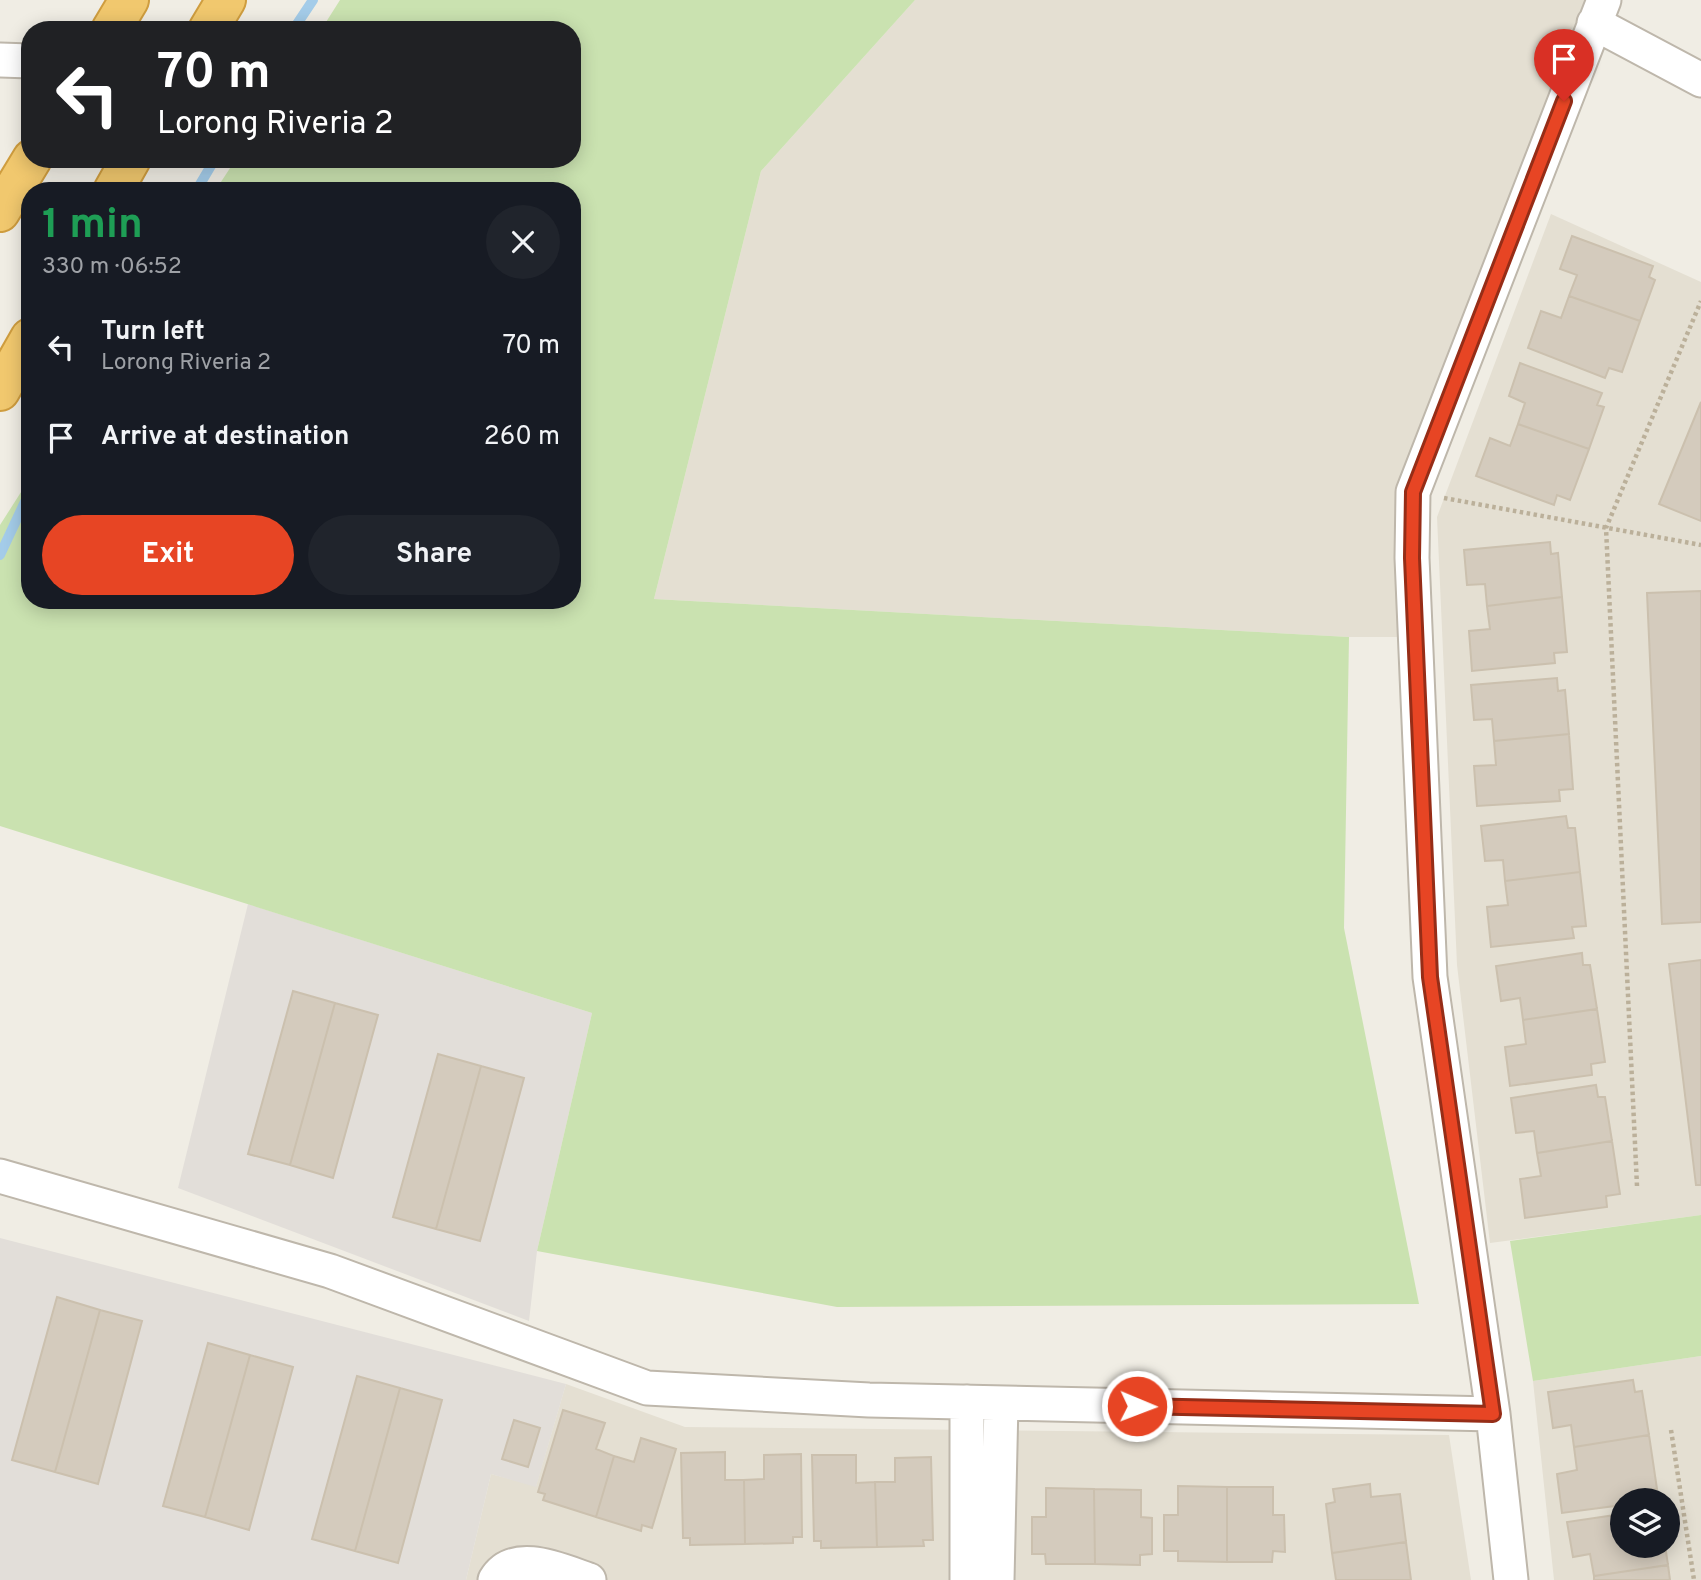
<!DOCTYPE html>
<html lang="en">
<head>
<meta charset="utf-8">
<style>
  :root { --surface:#171b24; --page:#20242c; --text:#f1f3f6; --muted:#9ea1a6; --accent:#e74524 }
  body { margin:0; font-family:Overpass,sans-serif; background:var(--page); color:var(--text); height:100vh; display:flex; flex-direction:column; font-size:26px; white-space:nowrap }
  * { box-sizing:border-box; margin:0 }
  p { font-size:23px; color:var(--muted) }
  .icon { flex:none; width:38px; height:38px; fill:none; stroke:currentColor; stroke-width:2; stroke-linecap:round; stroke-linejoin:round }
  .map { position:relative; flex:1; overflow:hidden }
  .drawer { position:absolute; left:21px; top:182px; width:560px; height:427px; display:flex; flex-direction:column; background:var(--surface); border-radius:28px; box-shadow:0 4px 18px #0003 }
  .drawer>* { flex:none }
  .banner { position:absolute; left:21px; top:21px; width:560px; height:147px; border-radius:28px; box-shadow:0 4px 18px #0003; background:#202124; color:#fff; overflow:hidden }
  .tools { position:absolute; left:1610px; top:1488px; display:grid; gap:14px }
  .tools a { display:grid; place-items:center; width:70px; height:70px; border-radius:50%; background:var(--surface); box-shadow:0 4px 18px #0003; font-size:35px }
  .pin { position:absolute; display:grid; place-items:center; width:60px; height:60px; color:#fff; margin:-72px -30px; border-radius:50% 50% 50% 0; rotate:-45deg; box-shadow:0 0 7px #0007 }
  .pin .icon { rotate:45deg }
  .me { position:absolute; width:77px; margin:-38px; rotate:91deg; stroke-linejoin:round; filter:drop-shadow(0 0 5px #0008) }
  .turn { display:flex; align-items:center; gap:24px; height:147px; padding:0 21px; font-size:32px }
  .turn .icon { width:91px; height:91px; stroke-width:2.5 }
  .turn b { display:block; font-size:49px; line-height:60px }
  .round { display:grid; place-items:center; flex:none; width:74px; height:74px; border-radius:37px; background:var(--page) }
  .summary { display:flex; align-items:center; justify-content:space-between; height:119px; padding:0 21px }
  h1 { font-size:42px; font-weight:700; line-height:52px; color:#1e9e55 }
  .action { display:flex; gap:14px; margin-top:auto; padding:14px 21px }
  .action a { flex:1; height:80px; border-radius:42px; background:var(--accent); color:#fff; font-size:28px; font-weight:700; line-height:80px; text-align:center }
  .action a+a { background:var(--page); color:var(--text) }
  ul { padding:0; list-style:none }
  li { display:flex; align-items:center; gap:21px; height:91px; padding:0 21px }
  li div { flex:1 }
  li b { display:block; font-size:26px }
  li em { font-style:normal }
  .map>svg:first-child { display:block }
</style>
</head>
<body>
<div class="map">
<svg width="1701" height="1580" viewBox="0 0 1701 1580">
  <rect width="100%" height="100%" fill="#f0ede4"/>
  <path fill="#e4dfd2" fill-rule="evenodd" d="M915,0H1604L1413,492L1416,637H1349L654,599L761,171Z
    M1551,214L1701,282V1215L1490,1243L1457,965L1437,517Z
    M1701,1356V1580H1554L1533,1381ZM1622,1500H1668V1545H1622Z
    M566,1384L685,1427L1449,1435L1471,1580H466L491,1474L536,1486Z"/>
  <path fill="#e2ded9" d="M248,904L592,1013L537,1251L529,1321L178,1188Z
    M0,1238L566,1384L536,1487L491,1474L466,1580H0Z"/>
  <path fill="#cae2b0" d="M340,0H915L761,171L654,599L1349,637L1344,928L1419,1304L837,1307L537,1251L592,1013L0,826V525L30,478V600H572V191H215L236,159H572V30H321Z
    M1701,1215V1356L1533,1381L1510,1241Z"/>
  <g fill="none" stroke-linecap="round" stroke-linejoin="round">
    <path stroke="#a4cce9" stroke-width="10" d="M293,30L313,0
      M196,191L215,159
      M0,555L30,491"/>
  </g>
  <path fill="#d4cbbd" stroke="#cbc0ae" stroke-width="2" d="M1572,236L1653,266L1649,277L1655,280L1640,321L1569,296L1577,275L1560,269Z
    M1569,296L1640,321L1622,372L1609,368L1605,378L1528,348L1541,311L1561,318Z
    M1520,363L1602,393L1597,405L1604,407L1589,449L1518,424L1525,403L1509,396Z
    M1701,402V521L1659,504Z
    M1518,424L1589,449L1570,500L1557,495L1554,505L1476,476L1490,438L1510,446Z
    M1550,542L1551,554L1558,553L1562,597L1487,606L1485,584L1467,585L1464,550Z
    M1701,591V922L1662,924L1647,593Z
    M1562,597L1567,652L1554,653L1555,663L1472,671L1469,631L1490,629L1487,606Z
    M1557,678L1558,691L1565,690L1569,734L1494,741L1492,719L1474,720L1471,685Z
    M1569,734L1573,789L1559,790L1560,801L1477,806L1474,766L1496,765L1494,741Z
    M1566,816L1568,828H1575L1580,872L1505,881L1503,860L1485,861L1481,826Z
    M1580,872L1586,926L1572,927L1574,938L1491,947L1487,907L1508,905L1505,881Z
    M1582,953L1583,965H1590L1597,1009L1523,1020L1520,998L1501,1001L1496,966Z
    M1701,960V1185H1696L1669,964Z
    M293,991L335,1003L290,1165L248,1154Z
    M335,1003L378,1015L333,1178L290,1165Z
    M1597,1009L1605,1062L1591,1064L1592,1075L1510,1086L1505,1047L1526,1044L1523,1020Z
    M438,1054L481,1066L436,1229L393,1217Z
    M481,1066L524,1078L480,1241L436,1229Z
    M1596,1085L1598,1097H1605L1612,1141L1537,1153L1534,1131L1516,1133L1511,1098Z
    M1612,1141L1620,1194L1606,1196L1607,1207L1525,1218L1520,1179L1541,1176L1537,1153Z
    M57,1297L100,1310L55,1472L12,1460Z
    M100,1310L142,1321L98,1484L55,1472Z
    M208,1343L250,1355L205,1517L163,1506Z
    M250,1355L293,1367L249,1530L205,1517Z
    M357,1376L400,1388L355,1551L312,1539Z
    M1633,1380L1635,1392L1642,1391L1649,1435L1574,1447L1571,1425L1553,1428L1548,1392Z
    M400,1388L442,1400L398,1563L355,1551Z
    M563,1410L605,1423L596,1449L614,1456L596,1517L543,1500L545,1494L538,1492Z
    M514,1420L540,1428L528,1467L502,1459Z
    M1649,1435L1657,1489L1643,1491L1644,1500H1622V1505L1562,1513L1557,1474L1577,1470L1574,1447Z
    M641,1438L676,1449L652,1528L642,1525L641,1531L596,1517L614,1456L634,1462Z
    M725,1452V1480H744L745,1544L690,1545V1538H683L681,1453Z
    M801,1454L802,1537H793V1543L745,1544L744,1480L764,1479V1455Z
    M812,1455H856V1483L875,1482L877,1547L821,1548V1541H814Z
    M931,1457L933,1540H923L924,1546L877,1547L875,1482H895V1458Z
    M1370,1484L1371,1497L1400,1494L1406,1542L1332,1553L1326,1504L1335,1502L1333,1489Z
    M1178,1486L1227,1487V1562L1178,1561V1551H1164V1515H1178Z
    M1227,1487H1273V1515H1284L1285,1552L1273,1551L1272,1562H1227Z
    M1046,1488L1094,1489L1095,1564H1046L1045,1554H1032V1517H1046Z
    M1094,1489L1141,1490V1517L1152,1518V1554L1140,1555V1565L1095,1564Z
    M1622,1514V1545H1665L1668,1565L1594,1576L1590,1554L1573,1557L1567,1522Z
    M1406,1542L1411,1580H1336L1332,1553Z
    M1668,1565L1670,1580H1594V1576Z"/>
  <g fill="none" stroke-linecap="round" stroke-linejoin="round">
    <defs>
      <path id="street" d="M1594,23L1701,80
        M0,60L30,61
        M0,1176L330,1271L647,1388L869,1400L1493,1414
        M967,1402V1580
        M495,1580C514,1548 562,1571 589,1580
        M997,1580L1001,1403
        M1511,1580L1493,1414L1430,977L1412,558L1413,492L1604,0"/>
      <path id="highway" d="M111,30L129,0
        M208,30L226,0
        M113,191L131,159
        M0,212L32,159
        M0,391L30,338"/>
    </defs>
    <use href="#street" stroke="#beb7ab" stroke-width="37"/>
    <use href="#highway" stroke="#cf9d3f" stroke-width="42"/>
    <path stroke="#bbb09a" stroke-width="4.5" stroke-dasharray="3.5 3.5" stroke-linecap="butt" d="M1444,498L1701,545
      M1637,1186L1606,528L1701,301
      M1671,1430L1694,1580"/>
    <use href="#street" stroke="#fff" stroke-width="33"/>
    <use href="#highway" stroke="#f1c86e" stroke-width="38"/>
  </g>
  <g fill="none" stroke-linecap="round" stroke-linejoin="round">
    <defs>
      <path id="route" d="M1137,1406L1493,1414L1430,977L1412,558L1413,492L1564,101"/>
    </defs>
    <use href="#route" stroke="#962d17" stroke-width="18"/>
    <use href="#route" stroke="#e74524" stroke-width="12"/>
  </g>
</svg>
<div class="tools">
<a><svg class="icon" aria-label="layers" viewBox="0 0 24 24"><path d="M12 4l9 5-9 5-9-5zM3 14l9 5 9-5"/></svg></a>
</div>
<div class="pin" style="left:1564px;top:101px;background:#d93025"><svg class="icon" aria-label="arrive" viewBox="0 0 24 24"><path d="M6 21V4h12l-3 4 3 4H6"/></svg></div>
<svg class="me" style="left:1137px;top:1406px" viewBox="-20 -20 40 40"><circle r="17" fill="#e74524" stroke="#fff" stroke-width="3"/><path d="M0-11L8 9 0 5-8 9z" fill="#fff"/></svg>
<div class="banner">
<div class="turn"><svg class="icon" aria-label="left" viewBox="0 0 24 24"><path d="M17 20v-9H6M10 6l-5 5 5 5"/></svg><div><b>70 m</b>Lorong Riveria 2</div></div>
</div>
<section class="drawer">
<div class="summary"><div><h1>1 min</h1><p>330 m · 06:52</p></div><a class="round"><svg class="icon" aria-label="close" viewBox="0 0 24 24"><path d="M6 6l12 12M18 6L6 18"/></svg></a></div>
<ul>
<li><svg class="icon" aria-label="left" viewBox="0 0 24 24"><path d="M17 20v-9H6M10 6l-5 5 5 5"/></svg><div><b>Turn left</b><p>Lorong Riveria 2</p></div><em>70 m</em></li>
<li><svg class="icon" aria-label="arrive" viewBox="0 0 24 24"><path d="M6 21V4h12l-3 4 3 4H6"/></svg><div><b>Arrive at destination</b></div><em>260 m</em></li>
</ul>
<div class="action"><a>Exit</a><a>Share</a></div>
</section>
</div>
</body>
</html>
